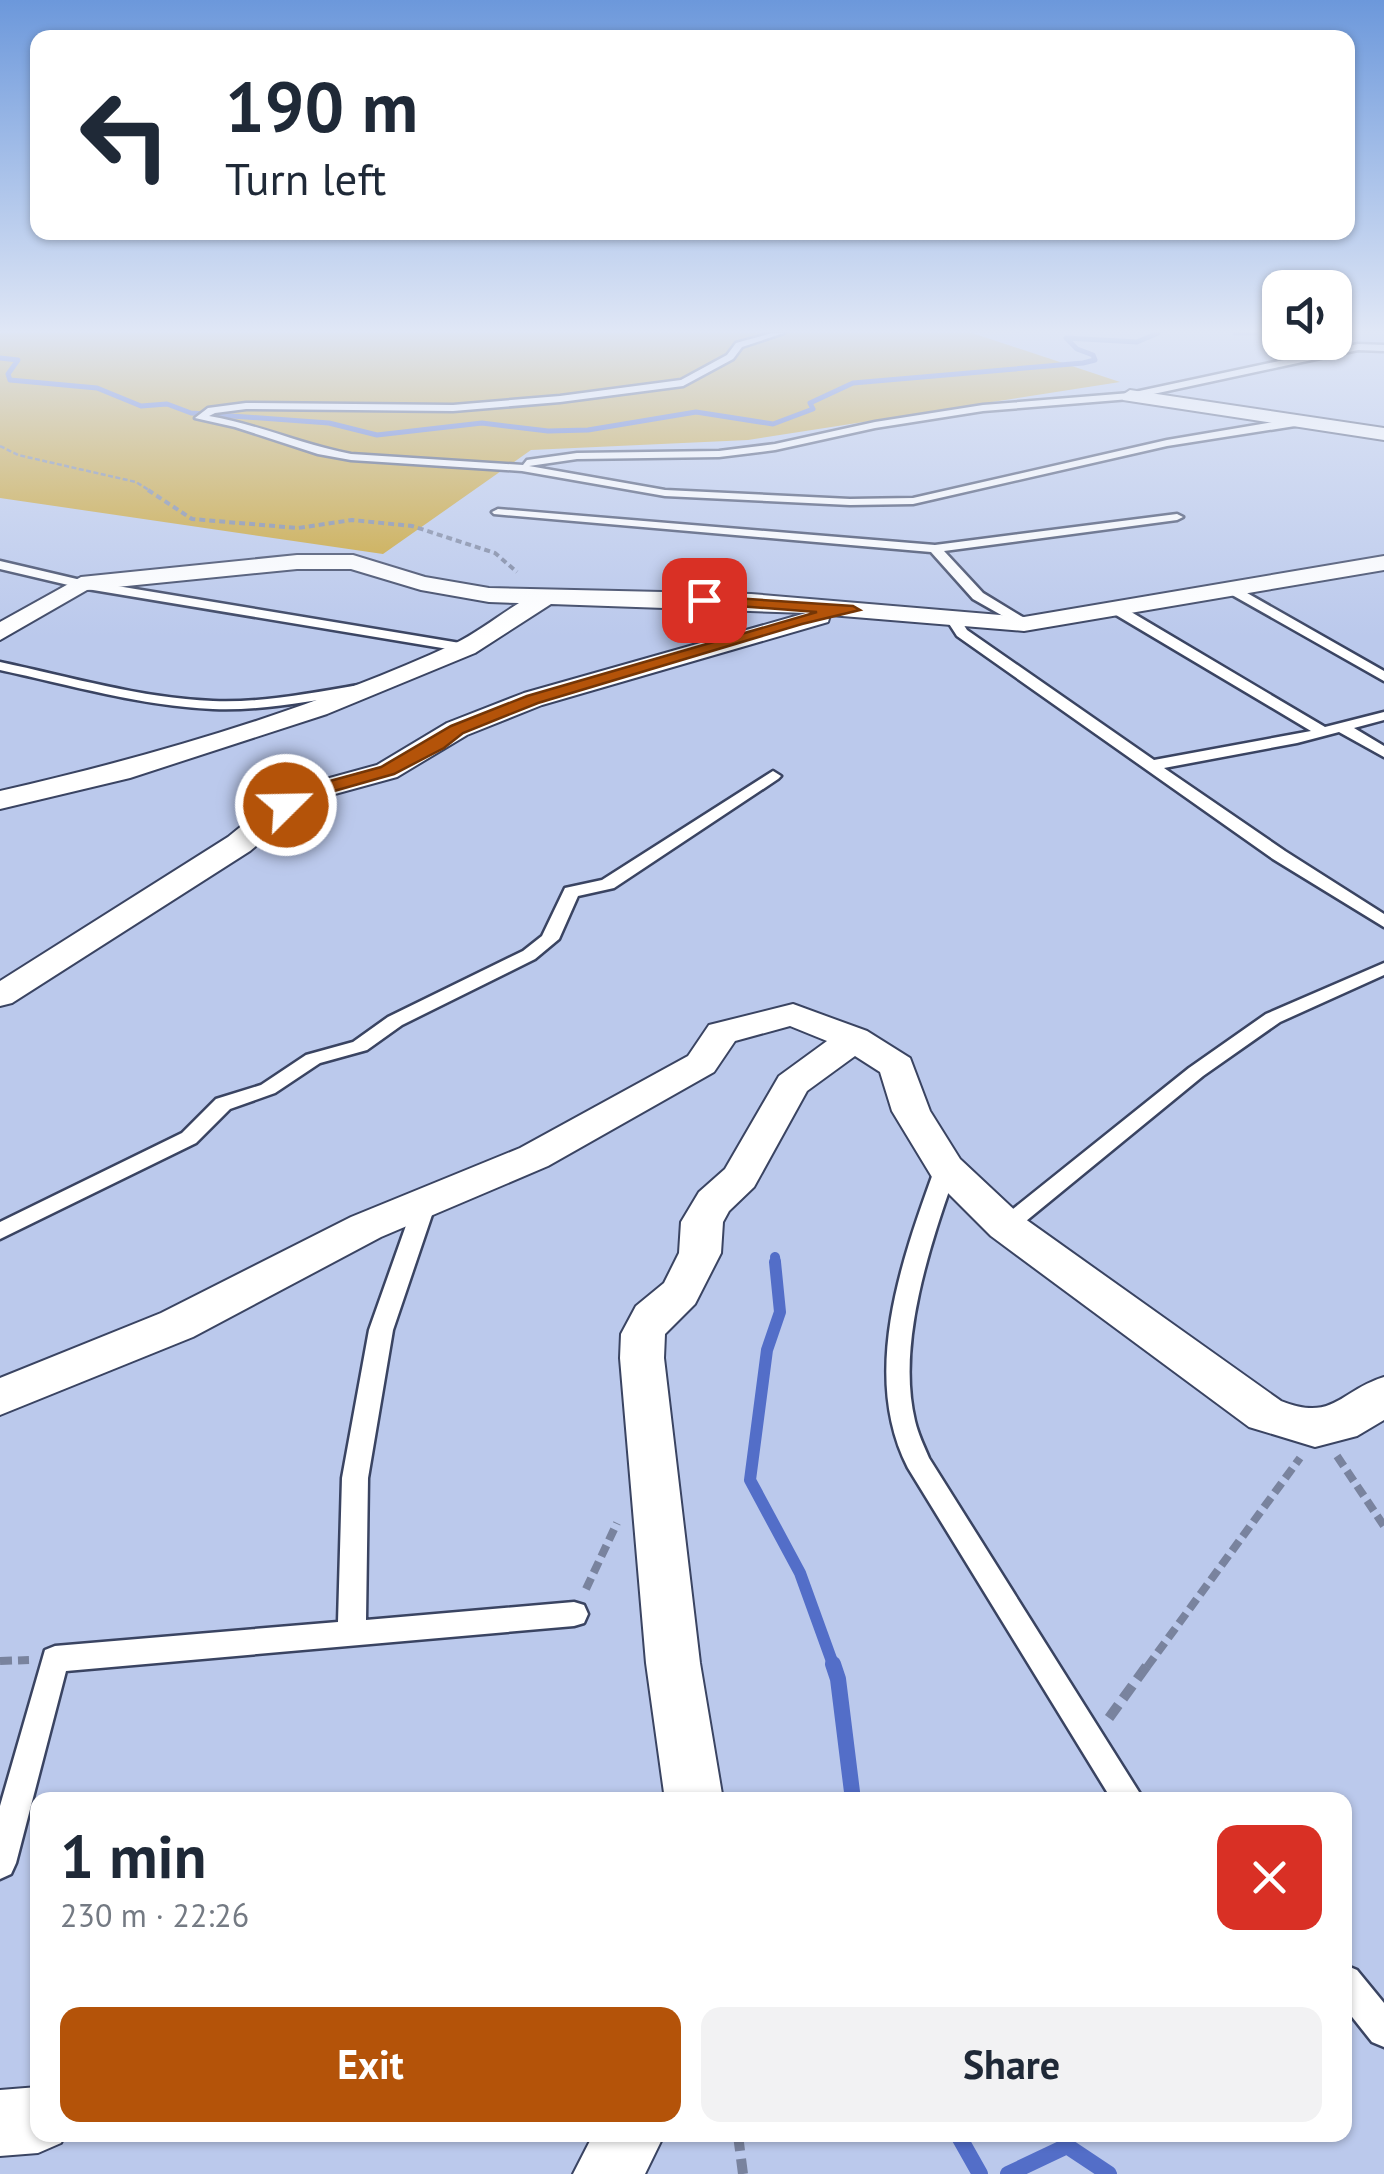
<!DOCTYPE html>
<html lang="en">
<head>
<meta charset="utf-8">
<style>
  :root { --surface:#fff; --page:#f2f2f3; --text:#1f2937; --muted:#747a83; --accent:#b45309 }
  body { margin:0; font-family:"PT Sans",sans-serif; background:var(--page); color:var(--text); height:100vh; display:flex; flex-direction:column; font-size:38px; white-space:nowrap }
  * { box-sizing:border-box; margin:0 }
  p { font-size:32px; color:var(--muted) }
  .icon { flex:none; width:55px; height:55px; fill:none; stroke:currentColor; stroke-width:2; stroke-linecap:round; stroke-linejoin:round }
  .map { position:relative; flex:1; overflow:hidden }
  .side { position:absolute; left:30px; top:1792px; width:1322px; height:350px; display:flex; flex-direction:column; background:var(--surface); border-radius:20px; box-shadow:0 2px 8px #0004 }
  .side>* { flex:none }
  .guide { position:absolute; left:30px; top:30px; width:1325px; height:210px; border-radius:20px; box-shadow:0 2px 8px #0004; background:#fff; color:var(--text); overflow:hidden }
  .controls { position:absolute; left:1262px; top:270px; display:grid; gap:20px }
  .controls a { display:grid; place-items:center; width:90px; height:90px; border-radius:20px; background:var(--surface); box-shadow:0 2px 8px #0004; font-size:50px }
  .pin { position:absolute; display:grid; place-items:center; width:85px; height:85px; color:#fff; margin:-42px; border-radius:20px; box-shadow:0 5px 15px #0006 }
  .me { position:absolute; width:110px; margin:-55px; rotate:67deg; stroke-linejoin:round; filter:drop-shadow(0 0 8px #0008) }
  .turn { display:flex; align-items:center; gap:35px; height:210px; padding:0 30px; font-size:45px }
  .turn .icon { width:130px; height:130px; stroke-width:2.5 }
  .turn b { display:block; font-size:70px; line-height:85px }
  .round { display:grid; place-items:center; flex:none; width:105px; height:105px; border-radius:20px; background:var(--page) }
  .summary { display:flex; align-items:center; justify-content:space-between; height:170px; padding:0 30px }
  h1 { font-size:60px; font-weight:800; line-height:75px }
  .action { display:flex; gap:20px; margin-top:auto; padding:20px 30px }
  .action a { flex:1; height:115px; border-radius:20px; background:var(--accent); color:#fff; font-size:40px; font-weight:800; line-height:115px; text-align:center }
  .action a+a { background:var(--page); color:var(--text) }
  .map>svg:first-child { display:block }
</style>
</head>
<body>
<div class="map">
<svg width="1384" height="2174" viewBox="0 0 1384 2174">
  <rect width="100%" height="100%" fill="#bbc9ec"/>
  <path fill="#c9a22f" d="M0,333H972L1120,382L748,440L531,450L383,554L0,498Z"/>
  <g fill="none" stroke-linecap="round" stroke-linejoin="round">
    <path stroke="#536ec8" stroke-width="5" d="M1235,333H1256
      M0,358L18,360L8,374L10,380L97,388L141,406L167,404L191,413L329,423L377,435L482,423L548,431L588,430L696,412L773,424L813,409L810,403L853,383L1083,363L1095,360L1093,355L1077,349L1066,338L1137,342L1158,333"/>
    <path stroke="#536ec8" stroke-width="10" d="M775,1257L776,1264"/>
    <path stroke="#536ec8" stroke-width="12" d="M775,1262L780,1312L767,1350L750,1480L800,1573L834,1667"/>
    <path stroke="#536ec8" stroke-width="16" d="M833,1664L838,1679L853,1800
      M958,2135L980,2174
      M1008,2174L1067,2146L1109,2174"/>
    <defs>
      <path id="lane" d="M772,333H784L742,347L733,359L683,386L560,402L453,411L246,409L215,413L209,416C258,424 302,445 351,454L523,465L527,460L577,453L719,451L775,444L875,422L983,405L1130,393L1358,344L1384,345V351L1358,350L1130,399L983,411L875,428L775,450L719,457L577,459L529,466L665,490L850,499L913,498L1167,440L1273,422L1309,420L1314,423L1167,446L913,504L850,505L665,496L522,471L351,460L318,454L235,427L195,418L208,408L246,403L453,405L560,396L681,380L727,355L736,343Z
        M498,509L935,545L1177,514L1183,517L1177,520L944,551L983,593L1029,621V627L1024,628L973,599L931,552L494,514L492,512Z
        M0,561L81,580L466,644L473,648L466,652L81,588L0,569Z
        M1225,585H1233L1384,671V681L1225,591Z
        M1111,606H1121L1325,727L1384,712V720L1354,728L1384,746V757L1339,732L1297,743L1164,768L1285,851L1384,914V927L1273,859L957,636L946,619L958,616L967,630L1154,760L1311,731L1111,612Z
        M0,662C70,677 141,698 213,701C262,703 311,693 359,685L366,689L359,693C311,701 262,711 213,709C141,706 70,685 0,670Z
        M773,771L781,776L778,779L614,888L578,896L559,939L535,959L402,1025L367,1050L320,1063L275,1093L230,1109L196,1143L0,1239V1222L182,1133L216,1099L261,1085L306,1055L353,1042L388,1017L523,951L542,936L565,888L602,880Z
        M1384,963V975L1280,1022L1203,1076L1014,1231H998L995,1226L998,1221L1189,1068L1266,1014Z
        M946,1161L957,1168C931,1242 896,1343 915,1421C918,1434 924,1446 929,1458L1144,1800H1112L908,1468C860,1375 902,1259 935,1168Z
        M425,1196L433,1198L436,1203L393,1330L368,1478L366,1620L574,1602L584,1605L588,1614L584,1623L574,1626L66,1671L16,1863L11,1874L0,1879V1806L45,1650L55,1646L338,1622L342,1478L369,1330L414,1203L417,1198Z
        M1345,1965L1357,1970L1384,2003V2047L1372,2042L1345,2008Z"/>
      <path id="street" d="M1130,390L1384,428V440L1123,400L1121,396Z
        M297,555H353L425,577L489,588L751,594L1024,617L1384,556V570L1024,631L830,615L828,622L542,705L467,735L397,777L324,797L297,811L250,851L12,1003L0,1006V981L228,837L275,799L304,785L377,765L447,723L524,693L806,613L551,604L475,653L327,714L130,778L0,809V791C154,756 310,710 454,644C477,633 498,616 519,603L489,602L421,590L351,569H297L87,590L0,640V622L81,577Z
        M793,1004L867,1031L910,1058L930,1111L960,1159L1021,1216L1281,1401C1334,1422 1339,1391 1384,1377V1420L1357,1436L1315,1447L1249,1427L991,1236L932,1177L892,1111L880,1072L855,1056L807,1091L754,1187L729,1211L723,1222L721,1253L695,1304L665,1334L664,1358L700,1663L723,1800H665L646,1663L620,1358L621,1334L636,1306L664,1283L679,1253L681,1222L699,1192L725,1169L779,1076L827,1041L790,1026L735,1041L714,1072L548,1166L381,1237L193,1337L0,1415V1378L161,1313L351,1217L520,1148L688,1056L709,1025Z
        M38,2087V2135H65L61,2143L38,2153L0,2156V2090Z
        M593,2135H664L645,2174H573Z"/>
    </defs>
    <use href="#lane" stroke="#3a4462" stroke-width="5"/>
    <use href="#street" stroke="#3a4462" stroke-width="4"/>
    <path stroke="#79839e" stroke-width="2.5" stroke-dasharray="5 2.5" stroke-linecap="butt" d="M0,446L18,455L136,482L152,492"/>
    <path stroke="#79839e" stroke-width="4" stroke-dasharray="6 4" stroke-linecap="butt" d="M148,490L192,519L298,528L352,520L412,526L495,553L517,572"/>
    <path stroke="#79839e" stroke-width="8" stroke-dasharray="12 6" stroke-linecap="butt" d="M1337,1456L1384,1526
      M586,1589L617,1523
      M0,1661L29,1660
      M1147,1667L1300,1458"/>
    <path stroke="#79839e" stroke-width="10" stroke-dasharray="16 8" stroke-linecap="butt" d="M1109,1718L1148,1664
      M738,2135L743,2174"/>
    <use href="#lane" fill="#fff" fill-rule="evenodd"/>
    <use href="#street" fill="#fff" fill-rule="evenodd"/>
  </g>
  <linearGradient id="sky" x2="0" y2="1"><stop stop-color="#6c98db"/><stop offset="0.52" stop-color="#e0e7f6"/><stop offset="1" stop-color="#e0e7f6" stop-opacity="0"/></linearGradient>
  <rect width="1384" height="637" fill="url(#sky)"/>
  <path fill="#b45309" stroke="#753606" stroke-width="2.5" d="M704,596L853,606L860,610L802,624L538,703L463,733L444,748L394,774L320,795L286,810L277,805L308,787L381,767L451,726L527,696L817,612L699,603V597Z"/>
</svg>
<div class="controls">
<a><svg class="icon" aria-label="sound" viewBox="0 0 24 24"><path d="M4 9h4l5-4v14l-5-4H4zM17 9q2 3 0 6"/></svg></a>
</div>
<div class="pin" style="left:704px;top:600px;background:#d93025"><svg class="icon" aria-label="arrive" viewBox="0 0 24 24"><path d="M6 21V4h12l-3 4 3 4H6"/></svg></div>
<svg class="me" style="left:286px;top:805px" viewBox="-20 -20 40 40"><circle r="17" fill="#b45309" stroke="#fff" stroke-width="3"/><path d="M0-11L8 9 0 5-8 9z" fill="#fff"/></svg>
<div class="guide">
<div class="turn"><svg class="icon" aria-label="left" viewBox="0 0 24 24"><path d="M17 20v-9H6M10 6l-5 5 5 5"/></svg><div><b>190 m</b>Turn left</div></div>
</div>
<section class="side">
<div class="summary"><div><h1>1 min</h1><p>230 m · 22:26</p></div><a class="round" style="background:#d93025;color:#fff"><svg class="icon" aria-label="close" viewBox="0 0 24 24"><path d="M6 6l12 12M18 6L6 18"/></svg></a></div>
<div class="action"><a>Exit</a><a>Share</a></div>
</section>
</div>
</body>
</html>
